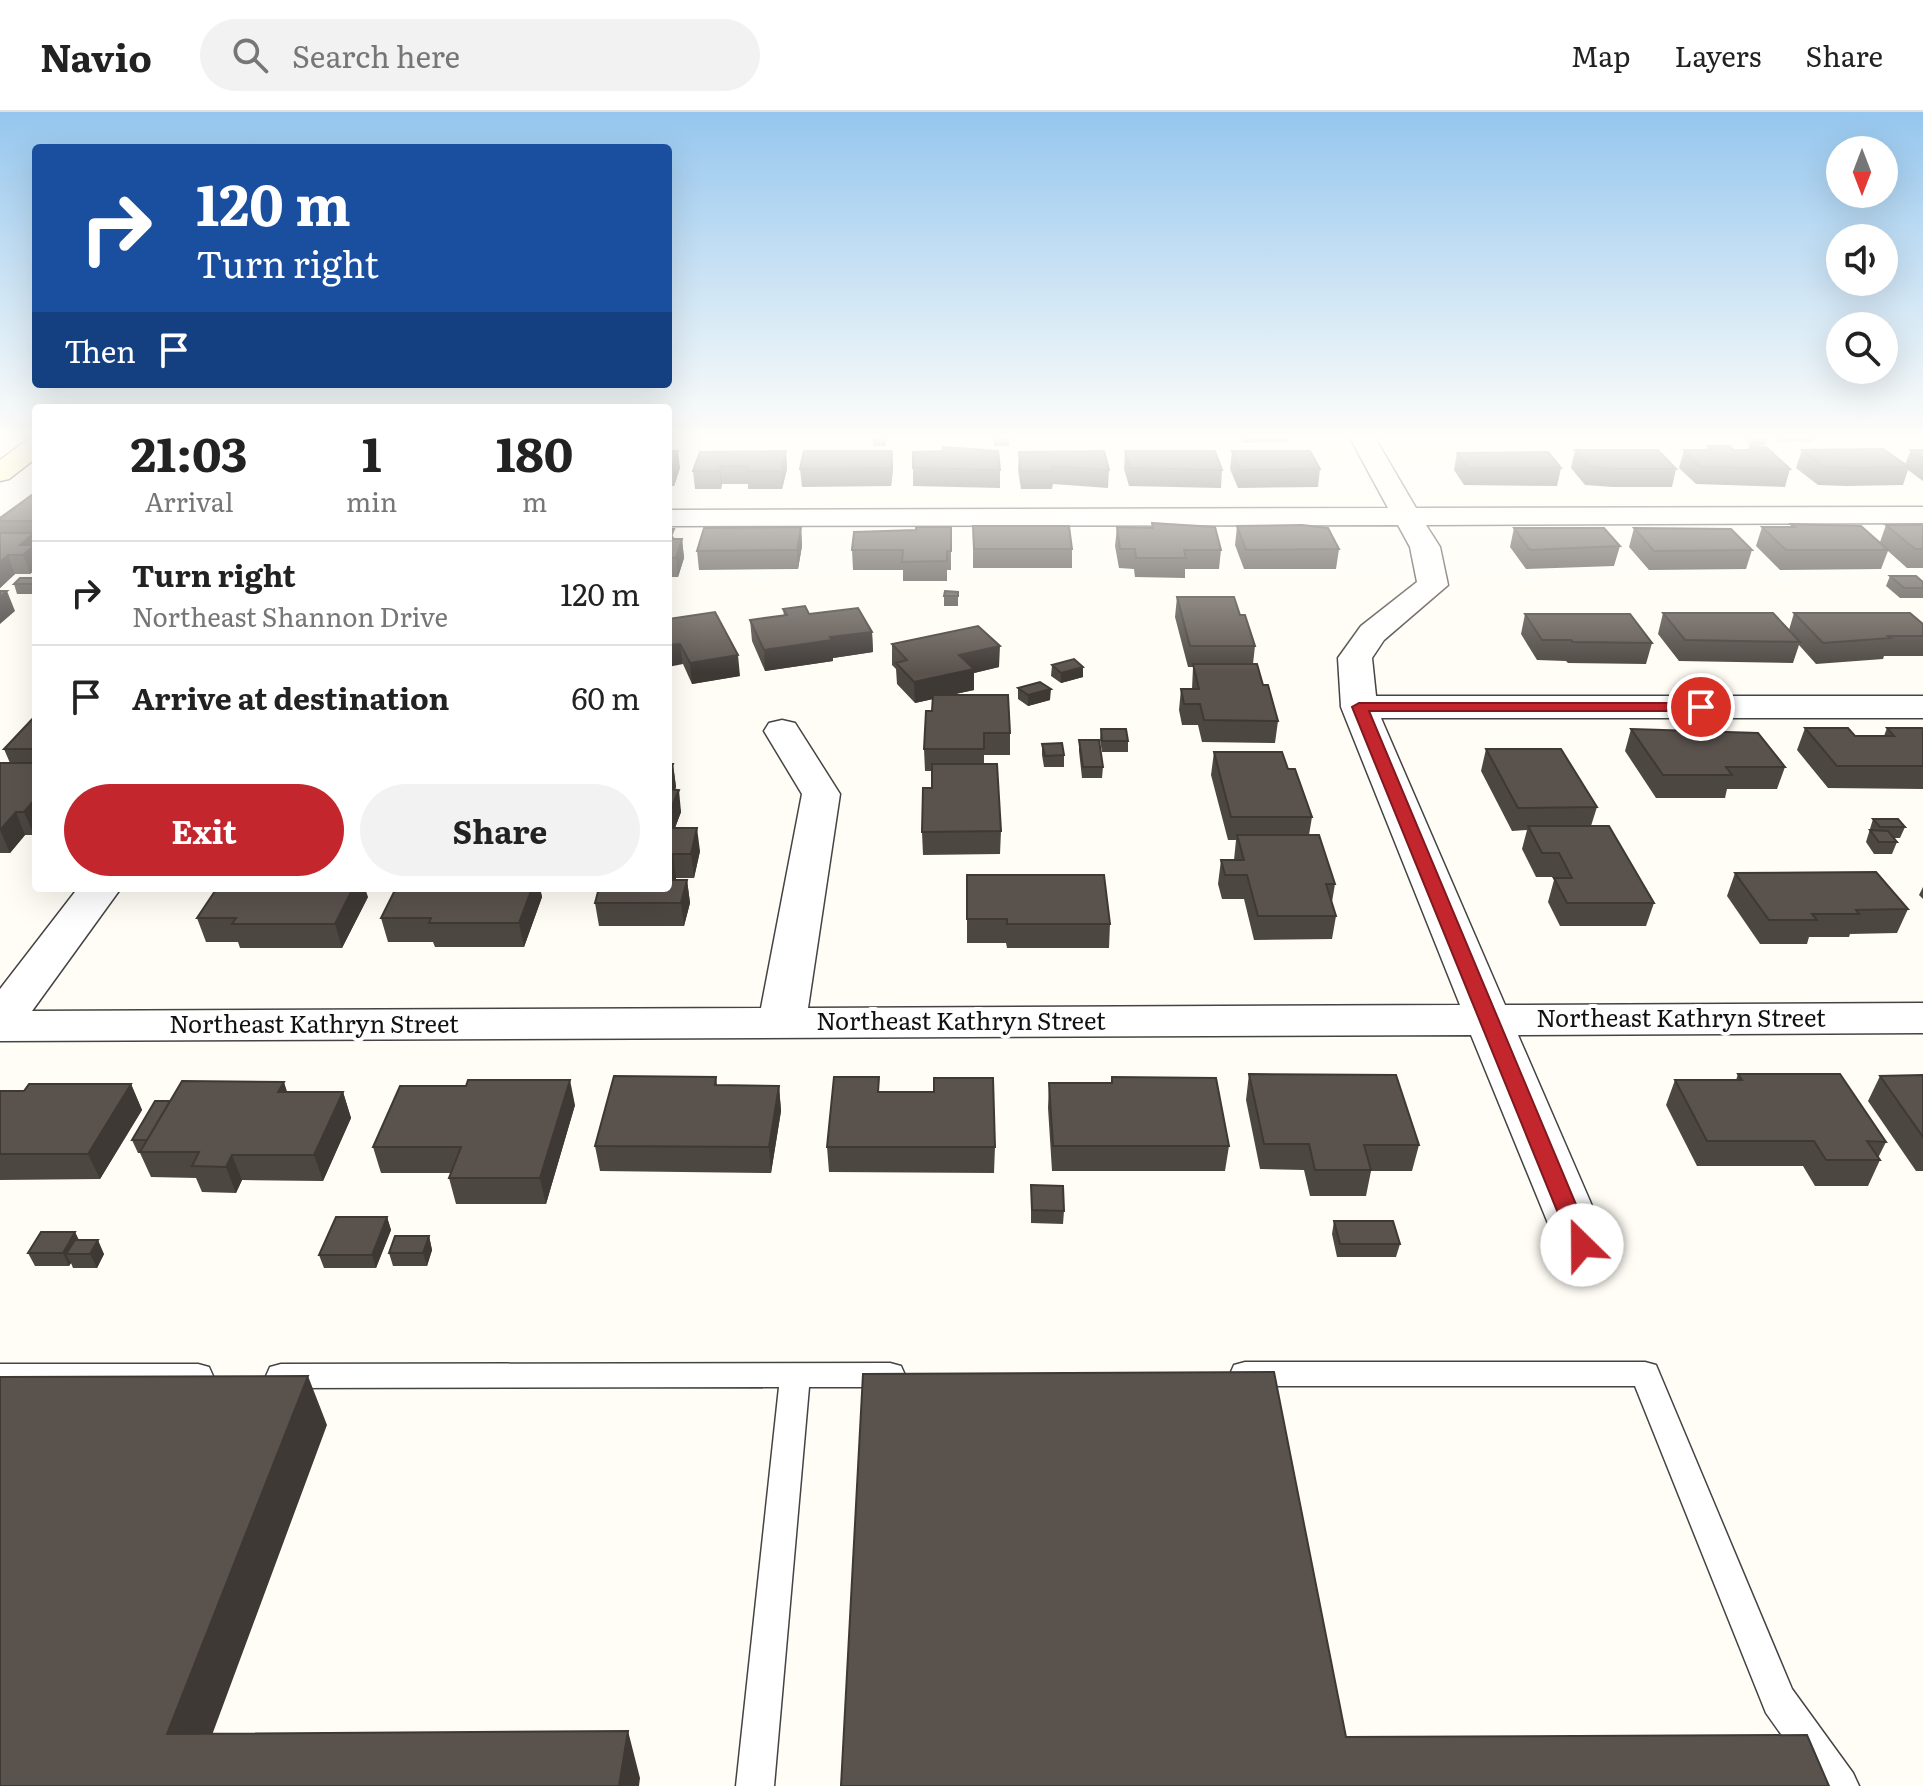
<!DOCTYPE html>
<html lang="en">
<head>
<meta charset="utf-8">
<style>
  :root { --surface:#fff; --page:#f2f2f2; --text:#222; --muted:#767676; --line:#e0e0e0; --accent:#c4262e }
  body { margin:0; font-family:Literata,serif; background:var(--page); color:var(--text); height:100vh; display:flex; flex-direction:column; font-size:30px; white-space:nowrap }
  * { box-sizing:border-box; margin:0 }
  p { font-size:26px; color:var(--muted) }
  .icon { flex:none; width:44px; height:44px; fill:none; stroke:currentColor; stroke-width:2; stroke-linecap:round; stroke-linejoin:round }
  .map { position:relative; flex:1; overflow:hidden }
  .panel { position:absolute; left:32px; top:292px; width:640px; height:488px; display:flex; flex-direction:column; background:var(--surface); border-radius:8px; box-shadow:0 8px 32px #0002 }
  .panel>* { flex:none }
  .top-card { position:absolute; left:32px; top:32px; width:640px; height:244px; border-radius:8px; box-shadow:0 8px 32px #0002; background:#1a4fa0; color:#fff; overflow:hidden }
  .needle { width:52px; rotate:180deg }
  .controls { position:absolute; left:1826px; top:24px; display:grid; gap:16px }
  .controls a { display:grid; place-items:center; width:72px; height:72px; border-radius:50%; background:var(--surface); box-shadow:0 8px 32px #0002; font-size:40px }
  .pin { position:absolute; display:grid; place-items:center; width:68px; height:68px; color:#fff; margin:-34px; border:4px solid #fff; border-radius:50%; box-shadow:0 2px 8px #0007 }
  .me { position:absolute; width:88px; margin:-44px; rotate:337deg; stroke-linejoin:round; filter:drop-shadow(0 0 6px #0008) }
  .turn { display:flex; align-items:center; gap:28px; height:168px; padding:0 32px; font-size:36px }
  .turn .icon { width:104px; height:104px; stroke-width:2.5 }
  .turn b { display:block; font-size:56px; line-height:68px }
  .then { display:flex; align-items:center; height:76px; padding:0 32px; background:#0003; gap:16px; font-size:30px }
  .eta { display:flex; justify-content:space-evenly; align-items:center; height:136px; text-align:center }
  .eta b { font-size:48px; font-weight:700; line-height:56px }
  .button { display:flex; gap:16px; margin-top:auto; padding:16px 32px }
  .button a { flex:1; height:92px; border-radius:48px; background:var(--accent); color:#fff; font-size:32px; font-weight:700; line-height:92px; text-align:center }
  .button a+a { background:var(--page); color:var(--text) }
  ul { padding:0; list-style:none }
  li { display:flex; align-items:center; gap:24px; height:104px; padding:0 32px; border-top:2px solid var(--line) }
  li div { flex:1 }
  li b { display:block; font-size:30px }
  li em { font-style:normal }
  header { display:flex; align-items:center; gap:48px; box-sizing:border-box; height:112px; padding:0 40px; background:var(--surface); border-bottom:2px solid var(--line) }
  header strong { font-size:38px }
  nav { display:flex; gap:44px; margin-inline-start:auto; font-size:28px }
  .search { width:560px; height:72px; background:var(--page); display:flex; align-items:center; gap:20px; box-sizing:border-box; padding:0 28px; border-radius:44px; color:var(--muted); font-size:30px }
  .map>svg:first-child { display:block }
</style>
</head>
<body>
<header>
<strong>Navio</strong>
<div class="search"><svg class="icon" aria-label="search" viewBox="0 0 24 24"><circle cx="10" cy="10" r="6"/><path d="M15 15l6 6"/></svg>Search here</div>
<nav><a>Map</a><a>Layers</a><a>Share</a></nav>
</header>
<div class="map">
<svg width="1923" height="1674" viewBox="0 0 1923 1674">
  <rect width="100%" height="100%" fill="#fffdf5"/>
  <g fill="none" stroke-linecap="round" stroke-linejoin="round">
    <defs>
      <path id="lane" d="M1245,1250H1645L1656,1253L1792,1577L1853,1661L1859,1674H1818L1766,1601L1635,1274H1245L1234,1271L1230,1262L1234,1253Z
        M890,1251L901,1254L905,1263L901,1272L890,1275H809L774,1674H736L779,1275L281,1276L270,1273L266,1264L270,1255L281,1252Z
        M0,1252H198L209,1255L213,1264L209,1273L198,1276H0Z"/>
      <path id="street" d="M1350,326H1375L1416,396L1923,395V411L1426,413L1440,435L1448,473L1384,528L1372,546L1376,584H1923V606H1381L1505,893L1923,891V921L1518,923L1609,1133L1601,1148L1582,1154L1563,1148L1471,923L0,929V877L78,776H121L32,899L761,896L802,682L764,619L769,611L782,608L795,611L840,682L808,896L1460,893L1341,595L1338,546L1361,514L1417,470L1410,435L1398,413L668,414V398L1388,396Z"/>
      <path id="secondary" d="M36,326V346L9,367L0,369V348L27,328Z"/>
    </defs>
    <use href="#lane" stroke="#444" stroke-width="3"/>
    <use href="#street" stroke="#444" stroke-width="3"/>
    <use href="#secondary" stroke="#333" stroke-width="3"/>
    <use href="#lane" fill="#fff" fill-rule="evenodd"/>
    <use href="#street" fill="#fff" fill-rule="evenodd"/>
    <use href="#secondary" fill="#fff6b0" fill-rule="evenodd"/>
  </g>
  <path fill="#4d4742" d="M873,326H886V334H873Z
    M994,326H1010L1009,334H994Z
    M1241,326H1288L1287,330L1242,331Z
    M1746,326H1767L1765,333H1750L1745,328Z
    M1775,326H1813L1812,330L1793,329L1791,327L1790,330H1778Z
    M1708,334L1734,338H1748L1750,334L1790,357L1785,375L1696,372L1679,356L1684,338H1706Z
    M1575,338L1676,357L1672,375H1613L1585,373L1571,356Z
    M1802,338L1905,352L1911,338H1923V369L1908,358L1903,373L1847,374L1818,373L1796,356Z
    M668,339L680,356L674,374H668Z
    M786,339L787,357L782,377H748V372H722L721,377H695L693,359Z
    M892,339L893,357L891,374L802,375L800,357Z
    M1125,339L1222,358L1221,376L1129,374L1124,357Z
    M1232,339L1320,357L1318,375L1238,376L1230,357Z
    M913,340L1000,358V376L913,374Z
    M1019,340L1109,358L1108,376L1053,372L1052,377H1021L1018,358Z
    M1457,341L1561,356L1557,374L1464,373L1454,358Z
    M36,380V457L30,462H15L0,476V406Z
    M1152,411L1221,438L1219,457H1185V466L1135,465L1134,457L1119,456L1115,434L1117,415L1152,416Z
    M1791,412L1880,430L1886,413H1923V456H1907L1888,439L1881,457L1780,458L1756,434L1762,415H1790Z
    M973,414L1072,437V456H973Z
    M1237,414L1339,437L1336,457H1244L1235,433Z
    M801,415L802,434L798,457L699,458L697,439Z
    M951,415V458H947V469H903V458H853L852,438L916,418Z
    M1514,416L1620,434L1614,454L1526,457L1510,435Z
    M1634,416L1752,438L1746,457L1649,458L1629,435Z
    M668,417L675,427H682L684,446L678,465H668Z
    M1890,464L1923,476V486H1900L1886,474Z
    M36,466V482H17L14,472Z
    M958,480V494H944V484Z
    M1177,485L1240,503L1255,534L1253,552L1278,609L1275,631L1202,630L1198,613H1182L1179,598L1181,577H1192L1193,555H1188L1175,505Z
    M783,497L809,502L872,520L873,540L833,546V549L765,559L752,529L750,508L784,504Z
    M1663,501L1789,518L1794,501L1923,512V544H1884L1883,547L1816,552L1799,533L1793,551L1679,549L1658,522Z
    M1525,502L1652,531L1646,552L1568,551L1566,549L1537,548L1521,522Z
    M668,507L740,564L692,572L683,552Z
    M892,532L999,555L974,561V578L950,583L1010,621V643H984V652L1001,719L1000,742L923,743L922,720L932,676V659H925L924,637L932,599L933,587L915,591L897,572L896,557L892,553Z
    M1052,553L1083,565L1061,571L1051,564Z
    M1018,576L1050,588L1028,594L1018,587Z
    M36,603V720L34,723H25L10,741H0V651H10L4,637Z
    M1805,616L1855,624H1884L1887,616L1923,617V677L1828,676L1797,638Z
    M1101,617L1128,629V640H1102L1100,628Z
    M1631,617L1785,655L1777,677H1727L1725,686H1656L1625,639Z
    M1079,628L1103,655L1102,666H1082L1079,639Z
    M1042,632L1064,643V655H1044L1042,643Z
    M1486,637L1597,695L1591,714L1654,791L1646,814H1560L1548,790L1554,768L1552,765H1536L1522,737L1527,718L1512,719L1481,659Z
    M1214,640L1288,657L1312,705L1309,723L1335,772L1332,790L1336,804L1332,827L1254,828L1244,787H1222L1218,772L1221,748H1234L1236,728H1228L1211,663Z
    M668,652H673L676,675L675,677L681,700L675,716L700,739L694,766H676V768H687L690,791L684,814H599L595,791L668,776Z
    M1873,707L1905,715L1900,726H1894L1897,730L1892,742H1874L1866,730Z
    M1735,761L1908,797L1897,821L1850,822L1849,825H1809L1807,832H1760L1727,784Z
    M967,763L1110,812L1109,836H1007L1006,831H967Z
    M1923,775V787L1919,783Z
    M396,776H540L542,785L524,835H435L433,830H388L381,806Z
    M368,785L342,836H240L238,830H206L197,806Z
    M1249,962L1419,1033L1412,1059H1371L1366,1084H1310L1304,1058L1260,1057L1246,988Z
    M1738,962L1886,1030L1878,1046L1880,1048L1868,1074H1815L1803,1054H1697L1666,993L1675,968H1736Z
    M1923,963V1059H1916L1868,989L1880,964Z
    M716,965L717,973L779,974L781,999L771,1061L600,1059L595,1034Z
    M1049,971L1229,1034L1225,1059H1052L1048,996Z
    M131,972L142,998L100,1067L0,1068V979H24Z
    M287,980H343L351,1006L323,1069L242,1068L236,1081L202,1080L196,1066L151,1065L140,1041H138L132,1028L170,989Z
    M879,980L995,1035L994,1061L829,1060L827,1035Z
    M575,993L546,1092H456L449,1066L451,1061H381L373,1035Z
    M1031,1073L1064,1099L1063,1112L1031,1111Z
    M387,1105L391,1118L376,1156H324L319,1143Z
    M1334,1109L1400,1132L1396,1145H1337L1332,1122Z
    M75,1120L79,1128L104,1142L97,1156H73L71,1151L69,1154H35L28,1141Z
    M429,1124L432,1138L427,1154H393L389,1141Z"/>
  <path fill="#3f3936" d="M678,339L680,356L674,374L672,356Z
    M786,339L787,357L782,377L781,359Z
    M892,339L893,357L891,374V356Z
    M721,354L722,372L721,377L719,359Z
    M801,415L802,434L798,457L797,438Z
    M34,421L36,426V457L30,462L20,433Z
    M682,427L684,446L678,465L676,446Z
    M8,443L15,462L0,476V450Z
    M7,479L15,499L0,512V485Z
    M872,520L873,540L833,546V549L765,559L764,538L830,525Z
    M680,532L683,552L668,555V533Z
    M1000,534L999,555L974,561V578L915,591L914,570L959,543Z
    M738,543L740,564L692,572L690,551Z
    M1083,555V565L1061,571V561Z
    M1051,577L1050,588L1028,594V583Z
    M673,652L676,675L668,695V665Z
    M679,678L681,700L671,726L668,703Z
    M36,686V720L34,723L24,700Z
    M16,700L25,723L10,741L0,718Z
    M697,716L700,739L694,766L691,742Z
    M673,742L676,766L670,791L668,776V762Z
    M687,768L690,791L684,814L681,791Z
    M353,776H365L368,785L342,836L335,812Z
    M532,776H540L542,785L524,835L519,811Z
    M570,968L575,993L546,1092L540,1066Z
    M284,970L292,995L278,980Z
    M131,972L142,998L100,1067L88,1042Z
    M779,974L781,999L771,1061L769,1035Z
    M343,980L351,1006L323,1069L314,1043Z
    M232,1043L242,1068L236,1081L226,1055Z
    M387,1105L391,1118L376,1156L372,1143Z
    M75,1120L81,1134L66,1142L71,1151L69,1154L63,1141Z
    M429,1124L432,1138L427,1154L423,1141Z
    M98,1128L104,1142L97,1156L90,1142Z
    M308,1264L327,1313L195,1669L167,1622Z
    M628,1619L640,1666L639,1674H619Z"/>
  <path fill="#5a524d" stroke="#3f3936" stroke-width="2" d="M1708,334H1730L1734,338H1769L1790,357L1701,355L1684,338H1712Z
    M1750,334L1766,335L1774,342L1769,338H1754Z
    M943,335L998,339L1000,358L913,356V340L943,339Z
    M1883,337L1909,355L1854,356L1824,355L1802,338Z
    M1575,338H1658L1676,357H1618L1590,355Z
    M1911,338H1923V347Z
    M668,339H678L672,356H668Z
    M786,339L781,359H747L748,354H721L719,359H693L700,340Z
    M804,339H892L891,356L800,357Z
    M1104,339L1109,358L1052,354L1053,359H1021L1019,340Z
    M1125,339H1215L1222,358L1130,356Z
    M1232,339H1310L1320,357L1240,358Z
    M1548,340L1561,356H1468L1457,341Z
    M36,380V409H0V406Z
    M1152,411L1215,415L1221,438H1184L1186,446H1136L1135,437H1120L1117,415L1153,416Z
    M1791,412L1861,414L1888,438H1786L1762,415H1795Z
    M1302,413L1328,416L1339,437L1246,438L1237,414Z
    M1886,413H1923V437H1915Z
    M973,414H1069L1072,437H974Z
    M801,415L797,438L697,439L704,416Z
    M916,415H951V439H947V449L902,450L903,438H852L854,420L916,418Z
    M1514,416H1604L1620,434L1530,438Z
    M1634,416L1731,417L1752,438L1654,439Z
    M668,417H674L670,427H682L676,446L668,445Z
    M0,421H34L20,433H34L23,443H8L0,450Z
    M1890,464H1916L1923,470V476H1904Z
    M20,466H36V470L34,472H14Z
    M0,479H7L0,485Z
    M945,479L958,480V484H944Z
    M1177,485H1234L1240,503H1245L1255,534H1190Z
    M805,494L809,502L858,496L872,520L830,525L832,528L764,538L750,508L787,503L783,497Z
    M715,500L738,543L690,551L680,532L668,533V507Z
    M1663,501H1773L1800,530L1685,528Z
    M1794,501H1910L1923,512V524H1888L1891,526L1823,531Z
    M1525,502H1630L1652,531L1573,530L1571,528H1542Z
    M978,514L1000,534L959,543L974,557L914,570L896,551L907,548L892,532Z
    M1074,547L1083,555L1061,561L1052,553Z
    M1193,552H1257L1263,573H1268L1278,609L1204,608L1200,592H1184L1181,577H1199Z
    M1040,570L1051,577L1028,583L1018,576Z
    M933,583H1008L1010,621H984V637H924L926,599H932Z
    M36,603V637H4Z
    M1805,616H1848L1855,624H1894L1887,616H1922L1923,617V654H1837Z
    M1101,617H1126L1128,629H1102Z
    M1631,617L1758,621L1785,655H1726L1732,663H1663Z
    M1079,628H1099L1103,655H1083Z
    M1062,631L1064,643L1045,644L1042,632Z
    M1486,637H1561L1597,695L1518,696Z
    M1214,640H1282L1288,657H1295L1312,705H1231Z
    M0,651H36V686L24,700H16L0,718Z
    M668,652H673L668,665Z
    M932,652H997L1001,719L922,720L923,676H932Z
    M668,677L679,678L668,703Z
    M1873,707H1898L1905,715H1880Z
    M1528,714H1609L1654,791H1567L1554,766H1572L1559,741H1542Z
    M668,716H697L691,742H673L668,762Z
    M1870,718L1888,719L1897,730H1879Z
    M1237,723H1319L1335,772H1326L1336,804H1258L1247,763H1225L1221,748H1244Z
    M1876,760L1908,797L1856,798L1859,802H1812L1817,808H1769L1735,761Z
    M967,763H1104L1110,812H1007V807H967Z
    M668,768H687L681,791H595L599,776H668Z
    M217,776H353L335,812H232L236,806H197Z
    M396,776H532L519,811H429L431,806H381Z
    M1249,962L1396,963L1419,1033H1364L1371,1058H1315L1309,1032H1264Z
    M1738,962H1840L1886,1030L1867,1029L1880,1048H1826L1814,1029H1707L1675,968H1742Z
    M1923,963V1025L1880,964Z
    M614,964L716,965L715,973L779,974L769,1035L595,1034Z
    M834,965H879L878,980H934V966H993L995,1035H827Z
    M1112,965L1216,966L1229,1034H1053L1049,971H1112Z
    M468,968H570L540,1066H449L461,1035H373L400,974H466Z
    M182,969L284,970L278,980H343L314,1043H232L226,1055L192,1054L199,1040H140Z
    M29,972H131L88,1042H0V979H24Z
    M155,989H170L147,1028H132Z
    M1031,1073L1063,1074L1064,1099L1032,1098Z
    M336,1105H387L372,1143H319Z
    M1334,1109H1393L1400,1132H1340Z
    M41,1120H75L63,1141H28Z
    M395,1124H429L423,1141H389Z
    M75,1128H98L90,1142H66Z
    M1274,1260L1346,1625L1807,1623L1829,1674H841L863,1262Z
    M308,1264L167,1622L628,1619L619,1674H0V1265Z"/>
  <linearGradient id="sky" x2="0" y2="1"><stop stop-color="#95c6ee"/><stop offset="0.58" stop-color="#fffefa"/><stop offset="1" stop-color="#fffefa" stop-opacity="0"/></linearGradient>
  <rect width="1923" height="561" fill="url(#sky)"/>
  <path fill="#c4262e" stroke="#7f191e" stroke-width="2" d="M1359,591H1701L1708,595L1701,599H1369L1593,1133L1590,1139L1582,1141L1574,1139L1571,1133L1352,595Z"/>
  <g text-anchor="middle" stroke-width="8" stroke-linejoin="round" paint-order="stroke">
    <g font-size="24" fill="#111" stroke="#fff">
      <text x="1681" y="915">Northeast Kathryn Street</text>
      <text x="961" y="918">Northeast Kathryn Street</text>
      <text x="314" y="921">Northeast Kathryn Street</text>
    </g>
  </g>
</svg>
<div class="controls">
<a><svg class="needle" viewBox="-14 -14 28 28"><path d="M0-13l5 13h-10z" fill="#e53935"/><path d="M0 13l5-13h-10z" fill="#767676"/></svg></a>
<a><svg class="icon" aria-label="sound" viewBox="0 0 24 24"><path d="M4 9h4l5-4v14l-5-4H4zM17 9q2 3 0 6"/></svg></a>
<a><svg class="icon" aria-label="search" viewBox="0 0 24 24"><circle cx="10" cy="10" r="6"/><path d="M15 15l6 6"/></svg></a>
</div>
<div class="pin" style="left:1701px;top:595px;background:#d93025"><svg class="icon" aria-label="arrive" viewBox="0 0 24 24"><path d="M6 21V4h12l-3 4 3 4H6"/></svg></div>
<svg class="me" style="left:1582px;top:1133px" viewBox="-20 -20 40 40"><circle r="19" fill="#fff"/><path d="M0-13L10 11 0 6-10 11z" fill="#c4262e"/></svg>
<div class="top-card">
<div class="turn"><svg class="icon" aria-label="right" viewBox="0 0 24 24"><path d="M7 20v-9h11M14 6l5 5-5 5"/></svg><div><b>120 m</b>Turn right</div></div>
<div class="then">Then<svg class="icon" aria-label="arrive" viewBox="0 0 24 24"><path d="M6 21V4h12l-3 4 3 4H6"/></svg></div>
</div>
<section class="panel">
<div class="eta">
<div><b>21:03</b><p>Arrival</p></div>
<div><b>1</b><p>min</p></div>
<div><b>180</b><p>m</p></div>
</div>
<ul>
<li><svg class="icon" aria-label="right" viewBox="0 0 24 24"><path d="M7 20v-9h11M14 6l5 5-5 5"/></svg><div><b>Turn right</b><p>Northeast Shannon Drive</p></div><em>120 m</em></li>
<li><svg class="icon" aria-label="arrive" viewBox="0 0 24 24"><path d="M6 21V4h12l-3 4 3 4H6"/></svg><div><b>Arrive at destination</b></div><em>60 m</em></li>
</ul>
<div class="button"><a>Exit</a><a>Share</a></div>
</section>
</div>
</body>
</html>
